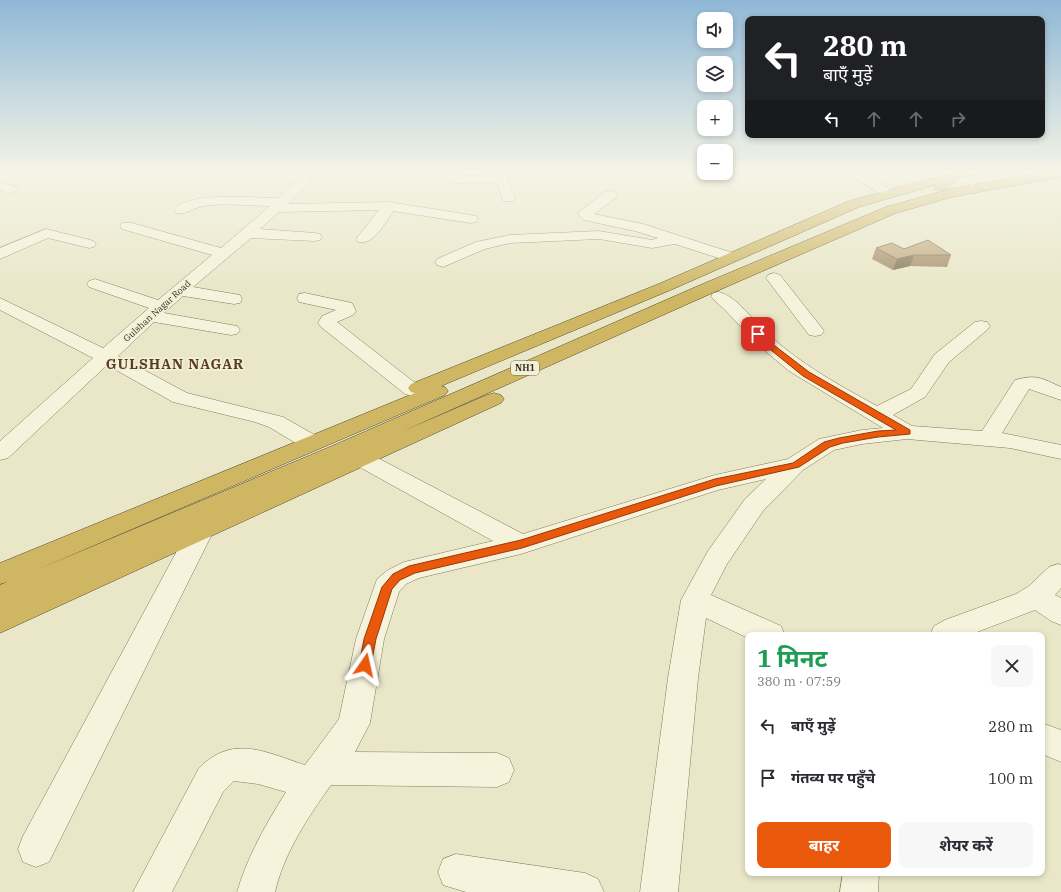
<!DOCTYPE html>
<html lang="hi">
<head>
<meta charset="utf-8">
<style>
  :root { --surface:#fff; --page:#f7f7f7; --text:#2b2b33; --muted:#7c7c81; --accent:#ea580c }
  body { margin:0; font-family:"IBM Plex Serif","Noto Sans Devanagari",serif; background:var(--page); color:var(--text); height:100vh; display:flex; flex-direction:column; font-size:15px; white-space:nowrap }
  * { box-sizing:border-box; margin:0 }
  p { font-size:13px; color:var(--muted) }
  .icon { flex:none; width:22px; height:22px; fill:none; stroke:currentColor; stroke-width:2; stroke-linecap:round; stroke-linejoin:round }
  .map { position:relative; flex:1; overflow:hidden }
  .details { position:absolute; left:745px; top:632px; width:300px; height:244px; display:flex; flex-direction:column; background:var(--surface); border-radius:8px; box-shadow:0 2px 6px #0003 }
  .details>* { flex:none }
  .top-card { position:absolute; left:745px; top:16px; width:300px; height:122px; border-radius:8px; box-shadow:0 2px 6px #0003; background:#202124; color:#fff; overflow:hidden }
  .buttons { position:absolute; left:697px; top:12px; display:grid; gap:8px }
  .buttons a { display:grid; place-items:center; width:36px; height:36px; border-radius:8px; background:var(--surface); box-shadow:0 2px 6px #0003; font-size:20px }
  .pin { position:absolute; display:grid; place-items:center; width:34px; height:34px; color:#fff; margin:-17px; border-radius:8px; box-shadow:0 2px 6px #0006 }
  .me { position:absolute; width:44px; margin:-22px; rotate:11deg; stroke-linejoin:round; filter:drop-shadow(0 0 3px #0008) }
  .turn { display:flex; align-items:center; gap:14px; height:84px; padding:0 12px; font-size:18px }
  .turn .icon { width:52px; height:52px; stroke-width:2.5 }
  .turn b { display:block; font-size:28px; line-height:34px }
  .lanes { display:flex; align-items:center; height:38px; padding:0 12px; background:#0003; justify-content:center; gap:20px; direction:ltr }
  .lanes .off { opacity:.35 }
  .round { display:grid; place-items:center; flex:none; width:42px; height:42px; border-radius:8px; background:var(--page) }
  .overview { display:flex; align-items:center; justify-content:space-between; height:68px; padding:0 12px }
  h1 { font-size:24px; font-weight:700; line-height:30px; color:#1e9e55 }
  .cta { display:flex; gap:8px; margin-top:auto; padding:8px 12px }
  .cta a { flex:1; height:46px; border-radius:8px; background:var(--accent); color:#fff; font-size:16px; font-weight:700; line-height:46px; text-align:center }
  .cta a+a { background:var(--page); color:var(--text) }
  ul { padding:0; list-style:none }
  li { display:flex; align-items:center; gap:12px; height:52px; padding:0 12px }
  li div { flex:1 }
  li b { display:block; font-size:15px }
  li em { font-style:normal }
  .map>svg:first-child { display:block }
</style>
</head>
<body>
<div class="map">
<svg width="1061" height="892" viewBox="0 0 1061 892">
  <rect width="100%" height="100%" fill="#e9e7c8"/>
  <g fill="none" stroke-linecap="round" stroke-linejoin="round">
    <defs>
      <path id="minor" d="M308,170H322L288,204L389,202L471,215L476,216L478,219L476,222L471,223L393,211C386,222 373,246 358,242L356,239L379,210L279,212L260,229L315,233L320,234L322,237L320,240L315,241L251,238L193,287L240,295L242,299L240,303L234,304L183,296L164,313L237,326L240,330L237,334L231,335L154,322L118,356L187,393L283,417L320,438L323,443L320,448L312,450L304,448L269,427L255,422L173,402L107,365L8,458L0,460V441L93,358L0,310V298L103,348L149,308L89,287L87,284L89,281L95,279L158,300L212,255L122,229L120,226L122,223H132L221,248L270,206C251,206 217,202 200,207C191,209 185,215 176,213L174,210C187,191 256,198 278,198Z
        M447,170H459L462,176L506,175L515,198L513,201H503L497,182L455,183L450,178Z
        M843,170H859L896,193L894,196H884Z
        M937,170H956L978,178L979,181L973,185L968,184L939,173Z
        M0,181L16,187L18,190L11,194L0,190Z
        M610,191L615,192L617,195L615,198L594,214L643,224L736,254L739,257L736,260L731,262L675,244L652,248L599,239L510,243L485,249L443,267L437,265L435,262L437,259L476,242L510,235L599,231L652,240L658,238L635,231L584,220L578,214L580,211L605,192Z
        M46,229L94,241L96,244L94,247L89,248L48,238L0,259V248Z
        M774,273L780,275L821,327L824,331L821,335L815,336L809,335L766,278L768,275Z
        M719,292C735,296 747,313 759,325C793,360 835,383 877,406L911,389L935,354L975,322L981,321L987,322L990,326L987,330L949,362L925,397L893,415L912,426L982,431L1015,380C1037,374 1041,378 1061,387V400L1029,389L1002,433L1061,445V459L1010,448L907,439L862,444L834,450L803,470L763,511L727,564L711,595L781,626L785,635H748V638L706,618L698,678L678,892H640L668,678L681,600L708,551L745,499L766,479L718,490L521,554L419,578L406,584L399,592L384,639L370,723L355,752L497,753L509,758L514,770L509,782L497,787L331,785C308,817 284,853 275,892H237C248,855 266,824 286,792L258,784L234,781L223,792L172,892H133L199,768C233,734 265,752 305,765L339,719L356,639L377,579L388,570L404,562L493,541L354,464L351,459L354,454L362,451L370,454L523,534L715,475L788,459L819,439L862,430L883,428L789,371L758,345L725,310L711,297L713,293Z
        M305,293L352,303L356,311L353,315L337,322L419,386L422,390L419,394L412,396L405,394L321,327L318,323L322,316L336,310L299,302L297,298L299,294Z
        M200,523L209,525L213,532L49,862L36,867L23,862L18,849L23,836L191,525Z
        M1058,564L1061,565V588L1055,595L1061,598V625L1051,621L1035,610L969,635H930L934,626L945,620L1016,594L1029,586L1049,567Z
        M1042,723L1061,730V762L1042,754Z
        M456,854L585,873L598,879L604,892H466L443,885L438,872L443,859Z
        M843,873H879L878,892H840Z"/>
      <path id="highway" d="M963,170H991L989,173L957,179L945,190H935V185L859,207L673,289L441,386L445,387L448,391L445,395L34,571L332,446L698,286L886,207L950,189L1055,170H1061V177L952,197L896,213L710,294L401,432L487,395L494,393L501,395L504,399L501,403L0,633V608L2,607L0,608V585L7,582L0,584V563L415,393L411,392L408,388L411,384L661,283L849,201L941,176L944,177L949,173Z"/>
    </defs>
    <use href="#minor" stroke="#847a5f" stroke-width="1"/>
    <use href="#highway" stroke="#524833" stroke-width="1"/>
    <use href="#minor" fill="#f5f3db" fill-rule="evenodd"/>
    <use href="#highway" fill="#ceb663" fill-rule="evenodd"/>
  </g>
  <path fill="#a89371" d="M876,248L904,249L951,255L947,267L910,266L893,270L872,259Z"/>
  <path fill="#88785c" d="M914,255L910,266L893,270L897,259Z"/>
  <path fill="#c3ab83" stroke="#88785c" d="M928,240L951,255H914L897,259L876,248L892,243L904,249Z"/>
  <linearGradient id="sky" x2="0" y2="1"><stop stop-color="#8fb8d6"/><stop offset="0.58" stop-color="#f5f4e6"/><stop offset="1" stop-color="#f5f4e6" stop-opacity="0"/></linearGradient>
  <rect width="1061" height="295" fill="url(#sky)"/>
  <path fill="#ea580c" stroke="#983908" d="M755,332H760L766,339L809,372L910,430V434L878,437L843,443L830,447L799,467L716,486L522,548L415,573L400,580L392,589L376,639L371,665L369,669L365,670L361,669L359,665L364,639L382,587L393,574L409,566L521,540L715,479L793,463L824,442L839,438L878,431L896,430L803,376L761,342L754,334Z"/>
  <g text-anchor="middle" stroke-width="3.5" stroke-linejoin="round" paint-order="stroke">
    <g font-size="9" fill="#362f21" stroke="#f2f0d7">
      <text transform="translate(157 311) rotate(-42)" y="3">Gulshan Nagar Road</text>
    </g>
    <rect fill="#f2f0d7" stroke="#6e6958" stroke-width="1" x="511" y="361" width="28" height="14" rx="3"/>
    <g font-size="9" font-weight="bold" fill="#362f21">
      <text x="525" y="371">NH1</text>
    </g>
    <g font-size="14" font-weight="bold" letter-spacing="1" fill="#5d3d25" stroke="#f2f0d7">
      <text x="175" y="369">GULSHAN NAGAR</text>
    </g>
  </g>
</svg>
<div class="buttons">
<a><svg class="icon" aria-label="sound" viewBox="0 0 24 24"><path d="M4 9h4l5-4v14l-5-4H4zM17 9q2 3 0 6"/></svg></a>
<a><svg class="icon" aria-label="layers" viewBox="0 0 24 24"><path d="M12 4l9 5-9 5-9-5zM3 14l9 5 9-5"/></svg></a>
<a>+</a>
<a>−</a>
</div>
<div class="pin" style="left:758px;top:334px;background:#d93025"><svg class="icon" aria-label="arrive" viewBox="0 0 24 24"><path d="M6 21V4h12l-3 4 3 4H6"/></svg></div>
<svg class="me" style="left:365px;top:665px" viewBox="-20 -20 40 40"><path d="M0-17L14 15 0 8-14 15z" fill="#ea580c" stroke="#fff" stroke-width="4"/></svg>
<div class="top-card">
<div class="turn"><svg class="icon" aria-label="left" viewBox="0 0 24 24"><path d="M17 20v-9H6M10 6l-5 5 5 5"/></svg><div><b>280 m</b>बाएँ मुड़ें</div></div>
<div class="lanes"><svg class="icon" aria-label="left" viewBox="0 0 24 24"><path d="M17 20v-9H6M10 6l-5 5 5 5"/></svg><svg class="icon off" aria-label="ahead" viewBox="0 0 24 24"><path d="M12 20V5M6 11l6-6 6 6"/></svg><svg class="icon off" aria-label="ahead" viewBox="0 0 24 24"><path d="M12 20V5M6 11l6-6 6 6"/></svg><svg class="icon off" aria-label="right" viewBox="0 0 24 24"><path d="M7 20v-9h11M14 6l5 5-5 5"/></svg></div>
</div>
<section class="details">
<div class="overview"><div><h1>1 मिनट</h1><p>380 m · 07:59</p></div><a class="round"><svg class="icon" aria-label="close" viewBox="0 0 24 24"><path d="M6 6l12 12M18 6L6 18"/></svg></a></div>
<ul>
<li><svg class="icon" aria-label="left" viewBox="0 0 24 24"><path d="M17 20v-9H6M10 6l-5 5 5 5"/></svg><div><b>बाएँ मुड़ें</b></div><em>280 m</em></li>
<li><svg class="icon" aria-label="arrive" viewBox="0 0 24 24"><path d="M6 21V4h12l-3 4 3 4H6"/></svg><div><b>गंतव्य पर पहुँचे</b></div><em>100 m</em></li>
</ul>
<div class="cta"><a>बाहर</a><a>शेयर करें</a></div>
</section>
</div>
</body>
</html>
